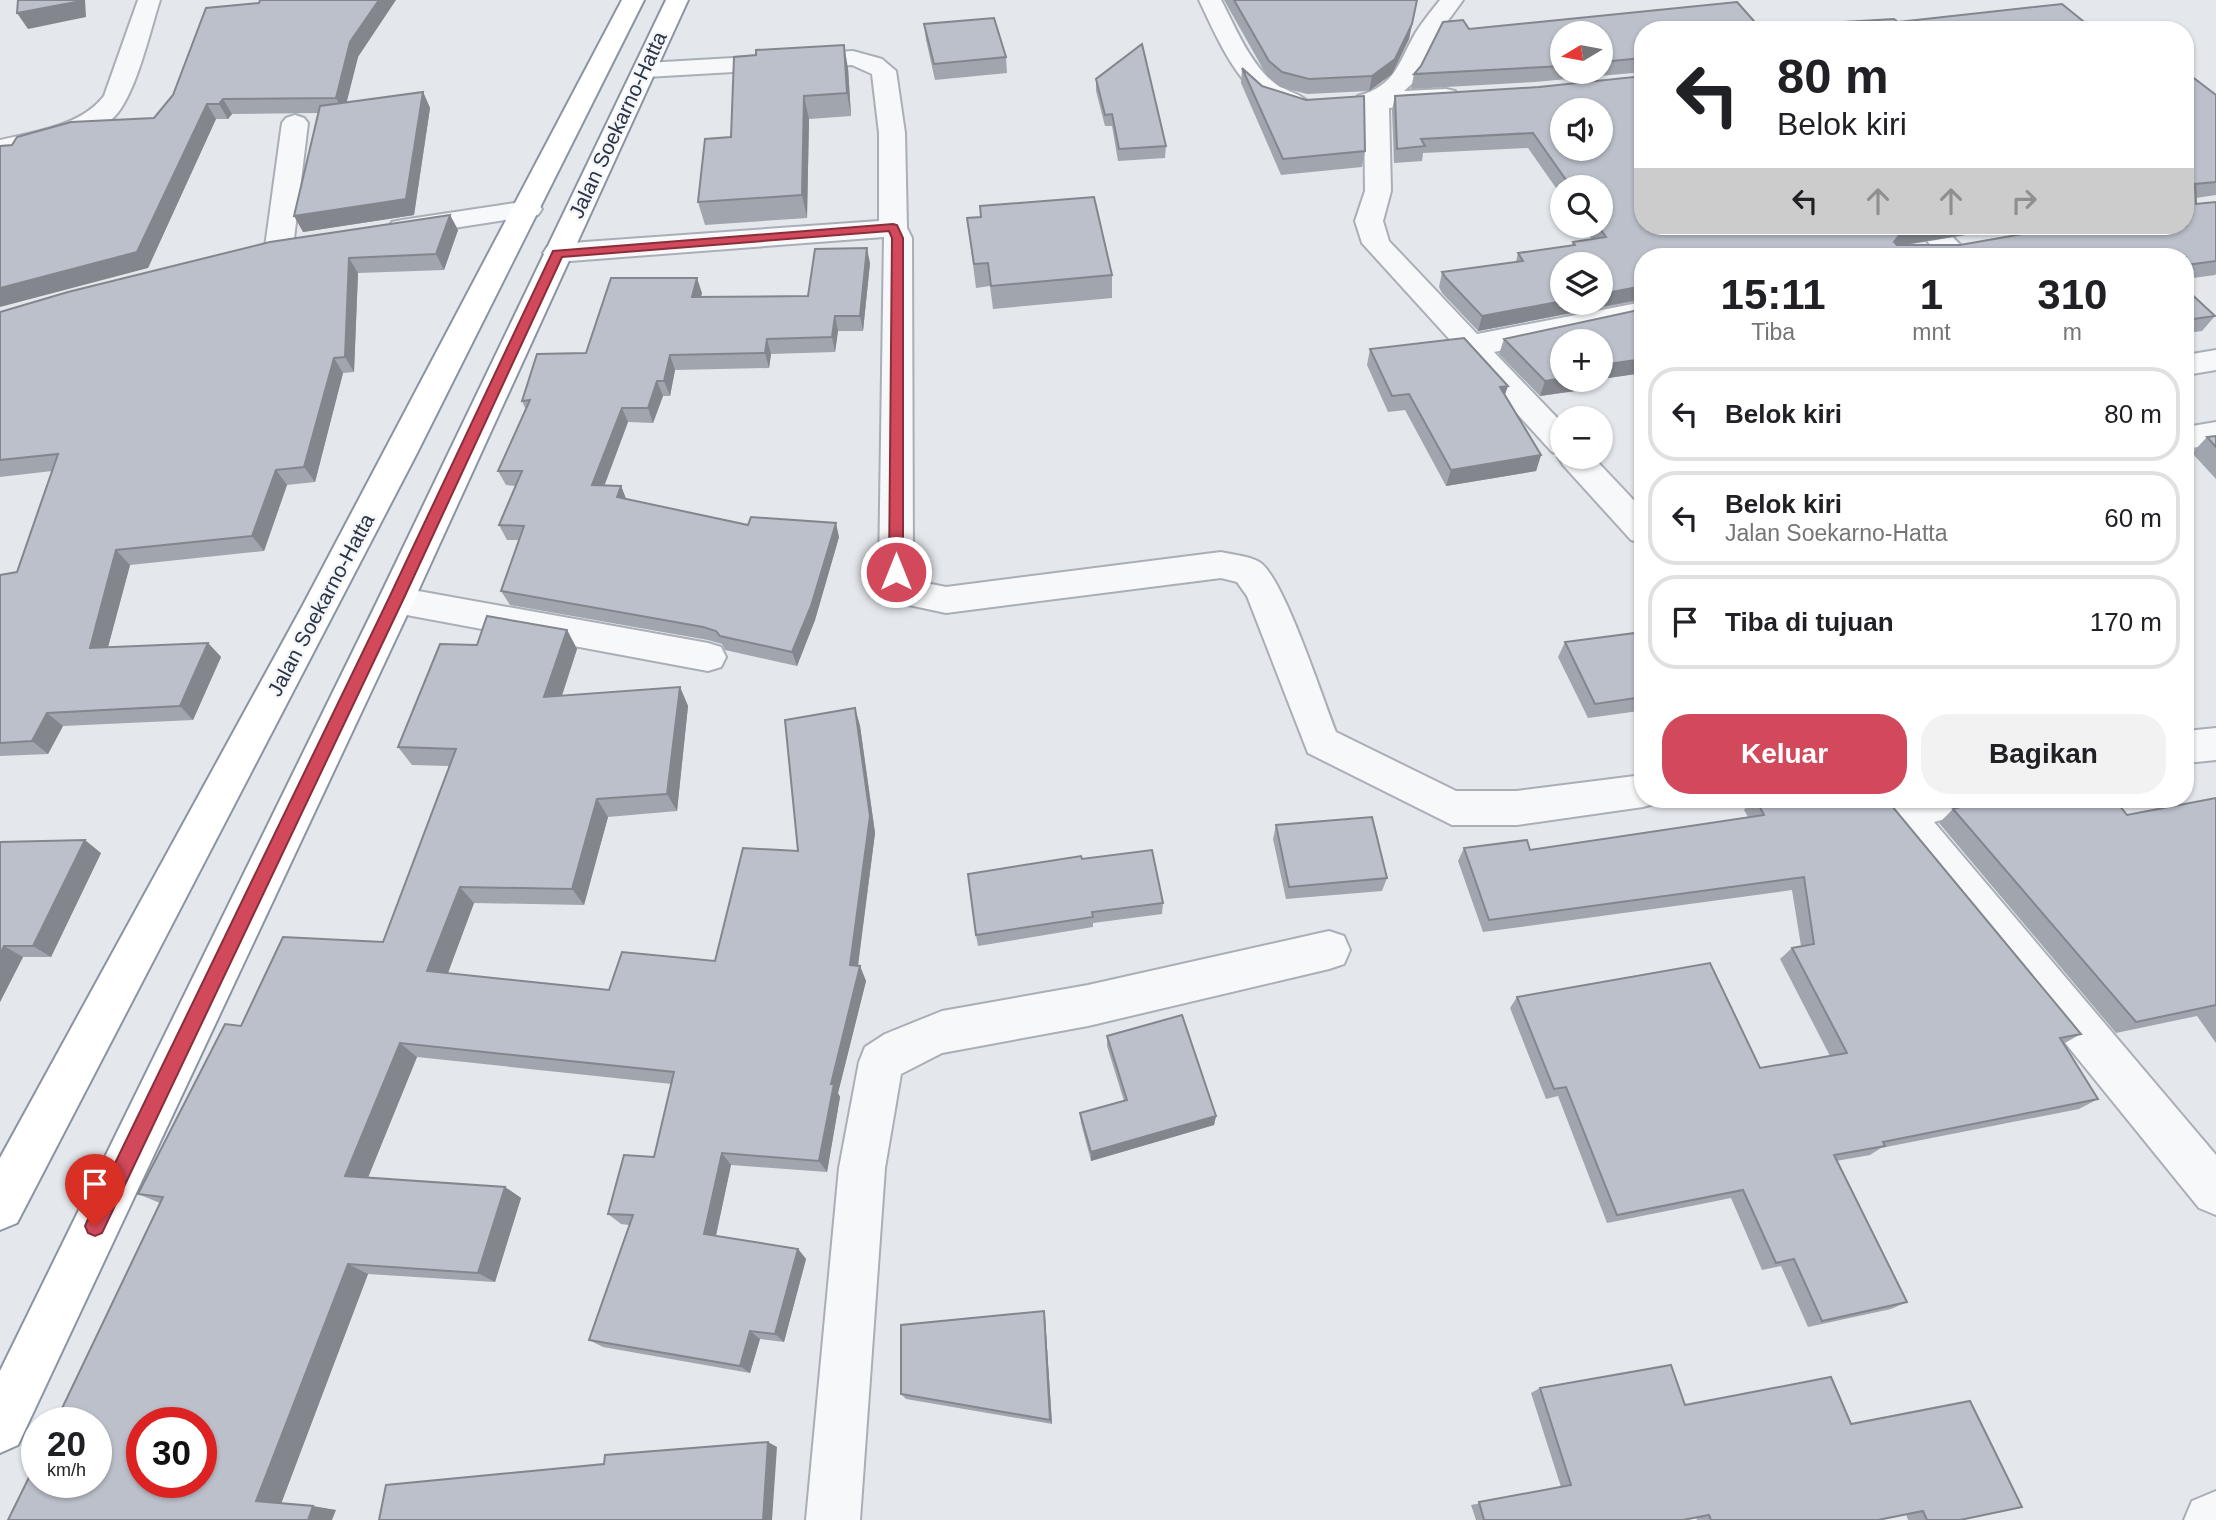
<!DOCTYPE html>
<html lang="id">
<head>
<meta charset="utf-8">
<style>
  :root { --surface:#fff; --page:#f2f2f2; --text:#202124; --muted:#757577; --line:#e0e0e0; --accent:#d1495b }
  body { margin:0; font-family:Arial,sans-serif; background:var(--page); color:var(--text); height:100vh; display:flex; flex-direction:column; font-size:26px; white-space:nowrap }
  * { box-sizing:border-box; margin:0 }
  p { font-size:23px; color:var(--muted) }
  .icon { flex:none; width:38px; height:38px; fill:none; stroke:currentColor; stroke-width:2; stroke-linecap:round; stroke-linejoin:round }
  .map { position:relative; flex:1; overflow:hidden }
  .sheet { position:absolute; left:1634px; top:248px; width:560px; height:560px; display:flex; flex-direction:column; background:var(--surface); border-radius:28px; box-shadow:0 2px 5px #0004 }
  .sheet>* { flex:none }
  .guide { position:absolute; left:1634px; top:21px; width:560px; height:214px; border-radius:28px; box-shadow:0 2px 5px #0004; background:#fff; color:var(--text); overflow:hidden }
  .needle { width:46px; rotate:260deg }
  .fabs { position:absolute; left:1550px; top:21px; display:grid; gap:14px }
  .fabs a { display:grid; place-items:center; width:63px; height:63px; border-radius:50%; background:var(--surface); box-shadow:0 2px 5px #0004; font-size:35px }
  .speed { position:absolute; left:21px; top:1407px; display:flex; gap:14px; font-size:35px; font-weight:700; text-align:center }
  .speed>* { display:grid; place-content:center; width:91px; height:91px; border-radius:50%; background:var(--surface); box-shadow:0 2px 5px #0004; line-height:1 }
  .speed small { font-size:18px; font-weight:400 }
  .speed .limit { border:10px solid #d22; background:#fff; color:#111 }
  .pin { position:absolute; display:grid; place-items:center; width:60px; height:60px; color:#fff; margin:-72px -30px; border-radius:50% 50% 50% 0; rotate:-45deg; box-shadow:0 0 7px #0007 }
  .pin .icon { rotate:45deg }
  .me { position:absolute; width:77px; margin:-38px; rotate:0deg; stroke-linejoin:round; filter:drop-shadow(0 0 5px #0008) }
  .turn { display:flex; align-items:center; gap:24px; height:147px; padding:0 28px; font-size:32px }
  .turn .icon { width:91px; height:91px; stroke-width:2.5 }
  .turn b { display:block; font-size:49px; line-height:60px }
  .lanes { display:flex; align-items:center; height:66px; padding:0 28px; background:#0003; justify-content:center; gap:35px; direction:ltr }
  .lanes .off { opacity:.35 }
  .eta { display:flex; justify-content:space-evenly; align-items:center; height:119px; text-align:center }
  .eta b { font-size:42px; font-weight:700; line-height:49px }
  .primary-button { display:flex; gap:14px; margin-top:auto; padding:14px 28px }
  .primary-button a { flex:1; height:80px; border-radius:28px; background:var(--accent); color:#fff; font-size:28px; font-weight:700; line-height:80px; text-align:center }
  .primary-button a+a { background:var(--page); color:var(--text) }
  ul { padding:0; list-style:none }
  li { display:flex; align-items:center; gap:21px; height:94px; margin:0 14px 10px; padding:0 14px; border:4px solid var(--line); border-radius:28px }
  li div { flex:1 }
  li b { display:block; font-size:26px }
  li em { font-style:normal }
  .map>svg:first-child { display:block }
</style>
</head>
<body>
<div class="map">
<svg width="2216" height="1520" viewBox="0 0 2216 1520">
  <rect width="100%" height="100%" fill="#e4e7ec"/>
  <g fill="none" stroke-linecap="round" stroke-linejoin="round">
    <defs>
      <path id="minor" d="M138,0H160C150,31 135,99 112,119C90,138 29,149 0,156V140C35,132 81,126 104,96Z
        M1199,0H1221C1236,28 1248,60 1272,81C1283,91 1302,93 1310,104L1306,109C1251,123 1217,37 1199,0Z
        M1440,0H1463L1439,33L1416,80L1404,91L1446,89L1455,91L1458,96L1455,101L1446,103L1389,108L1391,191L1383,221L1389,241L1477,334L1643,302V320L1494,352L1563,424V457H1593L1643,510V543L1631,540L1563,465L1558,457L1560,454L1552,452L1362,243L1355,221L1365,191L1364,108L1358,106L1354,101L1358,96C1396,86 1399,61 1416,32C1423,21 1432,10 1440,0Z
        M853,51L882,59L896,71L905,133L907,228L912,238L913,569L926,583L946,587L1221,552C1232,555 1253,556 1262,564C1286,585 1322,697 1336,732L1456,791H1517L1643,775V800H1658L1657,803L1643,807L1517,825H1452L1308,753L1247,596L1237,582L1221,578L946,613L904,604L879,572L884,237L557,262L547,259L543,253L547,247L557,244L879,221V133L872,74L852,65L646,77L637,75L634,70L637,65L646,63Z
        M295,115L304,118L308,123L293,247L289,253L279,255L269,253L265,247L282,123L286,118Z
        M528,201L538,203L542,209L538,215L402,236L392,234L388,228L392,222L402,220Z
        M1913,226H1942L1972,257H1942Z
        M2216,350V370L2186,375V355Z
        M2216,422V444L2186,449V427Z
        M396,587L708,643L721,647L726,657L721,667L708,671L396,613L384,609L378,600L384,591Z
        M2216,728V760L2186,763V731Z
        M1872,800H1977L1971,812L1934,822L2216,1155V1215L2199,1208L1878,812Z
        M1329,931L1344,936L1350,950L1344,964L1329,969L1088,1026L942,1053L901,1074L885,1168L860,1520H806L839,1168L859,1062L865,1047L885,1034L942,1011L1088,985Z
        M2216,1491V1520H2184L2192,1501Z"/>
      <path id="highway" d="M622,0H644L416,455L17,1223L0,1230V1158L303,605Z
        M666,0H688L414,600L18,1445L0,1453V1371L378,600Z"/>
    </defs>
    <use href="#minor" stroke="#a9aeb7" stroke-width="4"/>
    <use href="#highway" stroke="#8b94a3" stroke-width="4"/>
    <use href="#minor" fill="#f7f8fa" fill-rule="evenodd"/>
    <use href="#highway" fill="#fff" fill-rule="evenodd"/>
  </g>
  <path fill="#a1a5ae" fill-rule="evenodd" d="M1224,0H1417L1409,39L1392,74L1369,91L1307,94L1280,87L1267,76Z
    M924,24L1006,57L1007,73L935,80L926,40Z
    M1469,29L1643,30V72L1535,82L1411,89L1414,74ZM1563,33H1601V72H1563Z
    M358,57L346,103L423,92L430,108L414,215L303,232L318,113L232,114L228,119H216L148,268L12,145L154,118Z
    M848,68L851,116L809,119L807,218L705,225L698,202L731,137Z
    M1242,68L1262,86L1365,151L1362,167L1281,175L1241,83Z
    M1096,79L1166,146L1165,158L1118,161L1112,126H1105L1096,91Z
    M1539,87L1643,226H2020L1906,245H1960L2186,226L2216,95V195L2196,198V204L2216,202V274L2215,275L2186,279V257H1643V300L1478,331L1442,293L1439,287L1442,272L1516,262L1518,253L1571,246L1573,242L1592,239L1582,226H1601V187H1563V198L1528,148L1423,153L1422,161L1394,163L1392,110L1395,96Z
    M450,215L458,230L444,270L358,273L354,372L343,373L315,482L287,485L264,551L130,565L108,647L208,643L221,657L193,720L63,726L48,754L0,756V575L17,572L52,471L0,477V312Z
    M967,218L1112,275V298L993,309L990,286L976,288Z
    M870,263L863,331H838L835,352L771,354L769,368L675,370L670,396H663L653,423L628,422L604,486H621L626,499L748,525L839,537L815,620L797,666L725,650L722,644L708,640L510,605L501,591L519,540H507L499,525L516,486L506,485L498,471L526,410L522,401L586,353L702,293L701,297L808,296Z
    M2186,289L2215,316L2202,331L2186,333Z
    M1643,309V373L1601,379V341L1563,380H1599L1596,388L1540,396L1499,354L1504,339Z
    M1370,349L1508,386L1505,395L1541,455L1536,471L1446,486L1405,410L1388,412L1367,365Z
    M2216,436V479L2192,453L2207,437Z
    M567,630L577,649L562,696L680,687L688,706L677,811L608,817L584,905L474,903L448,973L609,990L715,961L798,851L855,708L860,726L875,833L858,966H860L866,981L838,1093L840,1097L827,1172L731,1165L716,1236L798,1249L806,1259L784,1342L760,1339L750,1373L603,1347L589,1340L629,1225L621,1224L608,1214L654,1157L672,1084L417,1057L368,1178L505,1187L521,1198L495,1282L368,1274L281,1503L336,1510L8,1520L160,1203L138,1194L241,1026L383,942L449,766L412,765L398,747L477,645Z
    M1643,632V720L1639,711L1588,718L1558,657L1565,642Z
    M2216,798V1043L2197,1016L2116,1033L1939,823L1953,809L1978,803L1980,800H2115L2127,815Z
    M1752,800H1888L1891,805L2081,1034L2063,1044L2098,1099L2079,1109L1881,1148L1870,1155L1836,1161L1907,1302L1891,1309L1808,1327L1781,1266L1762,1270L1731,1198L1607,1223L1558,1096L1546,1099L1510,1008L1517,997L1760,1068L1830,1056L1780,959L1792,948L1801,946L1792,890L1483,932L1458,861L1464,848L1530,850L1748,817L1744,810Z
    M1276,825L1387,878L1382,891L1286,899L1273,839Z
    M0,842L101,853L51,957H23L0,1002Z
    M1082,859L1163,903L1162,914L1093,923V927L978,946L976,935Z
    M1107,1036L1216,1116L1214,1125L1091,1161L1081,1123L1080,1113L1124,1101L1107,1046Z
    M1044,1311L1045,1317L1052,1424L906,1399L901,1394Z
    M1540,1388L1851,1424L1960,1520H1908L1906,1514L1878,1520H1697L1696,1517L1683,1520H1476L1471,1505L1561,1487L1531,1393Z"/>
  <path fill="#83868d" d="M76,0H87H85L86,17L28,29L17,13Z
    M379,0H396L358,57L344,113L336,98L350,42Z
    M1412,24L1409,39L1392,74L1369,91L1372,76Z
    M844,45L848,68L851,116L847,93Z
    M423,92L430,108L414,215L303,232L294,216Z
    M804,96L809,119L807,218L802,195Z
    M223,99L232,114L228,119L219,104Z
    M207,104L216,119L148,268L0,307V288Z
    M450,215L458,230L444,270L436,254Z
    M1939,226H2020L1902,245L1885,257L1900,234L1910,231Z
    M867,248L870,263L863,331L860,316Z
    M349,258L358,273L354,372L345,357Z
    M697,278L702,293L696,312L692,297Z
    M1643,286L1642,299L1478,331L1482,316L1563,301V303H1601V294Z
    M835,316L838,331L835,352L832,337Z
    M767,339L771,354L769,368L765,353Z
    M670,355L675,370L670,396L664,381Z
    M334,358L343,373L315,482L304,467Z
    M1643,359V373L1601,379V365Z
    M1563,378V380H1599L1596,388L1540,396L1545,381Z
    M657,381L663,396L653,423L648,408Z
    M1508,386L1502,401L1500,387Z
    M622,408L628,422L599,500L592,485Z
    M1541,455L1536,471L1446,486L1451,470Z
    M276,470L287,485L264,551L252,536Z
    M621,486L627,501L617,497Z
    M836,523L839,537L815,620L797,666L792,652Z
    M116,550L130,565L104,662L90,648Z
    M567,630L577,649L555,716L544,697Z
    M208,643L221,657L193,720L180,706Z
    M680,687L688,706L677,811L667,794Z
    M855,708L860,726L875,833L856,980L850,965Z
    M47,713L63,726L48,754L32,741Z
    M597,799L608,817L584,905L572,889Z
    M85,840L101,853L51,957L33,946Z
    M460,887L474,903L443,986L427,971Z
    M4,946L23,957L0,1002V954Z
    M860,966L866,981L838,1093L840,1097L827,1172L819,1161L831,1084Z
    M400,1043L417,1057L364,1187L345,1176Z
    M1216,1116L1214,1125L1091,1161V1152Z
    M722,1153L731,1165L714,1244L704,1234Z
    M505,1187L521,1198L495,1282L478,1273Z
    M798,1249L806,1259L784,1342L775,1334Z
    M348,1264L368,1274L281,1504L256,1501Z
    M1044,1311L1045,1317L1052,1424L1050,1420Z
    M750,1331L760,1339L750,1373L740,1366Z
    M768,1442L777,1447L772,1520H763Z
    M313,1506L336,1510L332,1520H308Z"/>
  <path fill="#bbc0ca" stroke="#83868d" stroke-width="2" fill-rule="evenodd" d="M18,0H76V2L17,13Z
    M260,0H379L350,42L336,98L223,99L219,104H207L137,252L0,288V146L12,145L17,137L71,122L154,118L173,95L206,8L259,3Z
    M1234,0H1417L1412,24L1395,59L1372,76L1309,79L1282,72L1269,61Z
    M1737,2L1762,30H1643V58L1601,62V33H1563V66L1414,74L1421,66L1443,22L1463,20L1469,29Z
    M2062,4L2094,30H1772L1843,22L1894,19L1898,22Z
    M994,18L1006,57L934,64L924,24Z
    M1142,44L1166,146L1119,149L1112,114L1105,115L1096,79Z
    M844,45L847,93L804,96L802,195L698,202L705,139L731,137L734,57L756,55V50Z
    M1242,68L1262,86L1306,100L1364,96L1365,151L1283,159Z
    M2186,72L2216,95V182L2195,184L2196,204L2216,202V261L2186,265V257H1643V286L1601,294V264H1563V301L1482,316L1446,278L1442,272L1523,261L1518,253L1575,245L1573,242L1606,237L1598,226H1601V187H1571L1533,133L1421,139L1425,146L1397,149L1395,96L1539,87L1643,76V226H1939L1910,231L1900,234L1894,242L1897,245H1960L2068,226H2186ZM1563,110H1601V149H1563Z
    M423,92L406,199L294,216L320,106Z
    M1094,197L1112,275L991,286L988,263L974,264L967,218L981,217L980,206Z
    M450,215L436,254L349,258L345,357L334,358L304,467L276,470L252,536L116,550L90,648L208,643L180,706L47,713L32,741L0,743V575L17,572L58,454L0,460V312L68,292L270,242Z
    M867,248L860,316H835L832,337L767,339L765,353L670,355L664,381H657L648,408H622L592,485L621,486L617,497L748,525L751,517L836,523L811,606L792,652L720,636L716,631L703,627L501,591L524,526L499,525L522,471H498L530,400L522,401L537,354L586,353L611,278H697L692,297L808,296L815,249Z
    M2186,289L2215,316L2186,320Z
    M1643,309V359L1601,365V341H1563V378L1545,381L1504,339Z
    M1464,338L1508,386L1500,387L1541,455L1451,470L1409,394L1392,396L1370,349Z
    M2216,436V447L2207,437Z
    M487,616L567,630L544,697L680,687L667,794L597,799L572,889L460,887L427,971L609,990L622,952L715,961L743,848L798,851L785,720L855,708L870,816L850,965L860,966L831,1084H834L819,1161L722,1153L704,1234L798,1249L775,1334L750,1331L740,1366L589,1340L633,1215L608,1214L624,1155L654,1157L674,1072L400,1043L345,1176L505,1187L478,1273L348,1264L256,1501L313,1506L308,1520H8L37,1461V1482H96V1423H55L163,1197L138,1194L225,1024L241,1026L283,937L383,942L456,749L398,747L440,644L477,645ZM142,1423H201V1482H142Z
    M1643,632V697L1595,704L1565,642Z
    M2216,798V1005L2136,1022L1953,809L1987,800H2115L2127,815Z
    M1756,800H1888L1891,805L2081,1034L2060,1038L2098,1099L1883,1142L1885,1146L1834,1155L1907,1302L1822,1321L1794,1259L1776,1263L1743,1190L1617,1215L1566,1087L1554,1089L1517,997L1710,963L1760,1068L1847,1053L1792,948L1814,944L1804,877L1489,920L1464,848L1527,840L1530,850L1764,815Z
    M1372,817L1387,878L1289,887L1276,825Z
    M85,840L33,946H4L0,954V842Z
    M1152,850L1163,903L1092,912L1093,917L976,935L968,874L1081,856L1082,859Z
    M1182,1015L1216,1116L1091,1152L1080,1113L1127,1100L1107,1036Z
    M1044,1311L1050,1420L901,1394V1325Z
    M1671,1365L1685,1405L1831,1377L1851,1424L1970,1401L2022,1507L1960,1520H1927L1923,1511L1878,1520H1711L1709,1515L1683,1520H1484L1479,1502L1571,1485L1540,1388Z
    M768,1442L763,1520H379L386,1485L604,1464L605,1455Z"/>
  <path fill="#d1495b" stroke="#882f3b" stroke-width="2" d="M893,224L897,225L903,238V572L896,577L889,572L892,238L889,231L562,257L403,600L102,1233L95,1236L88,1233L85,1226L88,1219L388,600L553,251Z"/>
  <g text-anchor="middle" stroke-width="5" stroke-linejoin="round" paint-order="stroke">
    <g font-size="21" fill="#2b3445" stroke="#f4f6f9">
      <text transform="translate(618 125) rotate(-65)" y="7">Jalan Soekarno-Hatta</text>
      <text transform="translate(321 605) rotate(-62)" y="7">Jalan Soekarno-Hatta</text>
    </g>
  </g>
</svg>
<div class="fabs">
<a><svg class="needle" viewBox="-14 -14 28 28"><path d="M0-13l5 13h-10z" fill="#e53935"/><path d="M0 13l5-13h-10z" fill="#757577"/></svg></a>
<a><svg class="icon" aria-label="sound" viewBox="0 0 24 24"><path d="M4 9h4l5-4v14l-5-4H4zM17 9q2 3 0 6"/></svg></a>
<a><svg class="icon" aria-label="search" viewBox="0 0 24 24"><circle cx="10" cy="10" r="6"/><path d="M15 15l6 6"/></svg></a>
<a><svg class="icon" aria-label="layers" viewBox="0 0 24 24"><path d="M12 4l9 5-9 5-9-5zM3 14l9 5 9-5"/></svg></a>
<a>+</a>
<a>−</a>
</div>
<div class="speed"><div>20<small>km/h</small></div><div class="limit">30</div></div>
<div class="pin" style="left:95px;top:1226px;background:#d93025"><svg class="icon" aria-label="arrive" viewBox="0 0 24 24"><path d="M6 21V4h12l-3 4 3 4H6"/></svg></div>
<svg class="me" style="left:896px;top:572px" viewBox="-20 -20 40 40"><circle r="17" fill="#d1495b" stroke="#fff" stroke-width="3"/><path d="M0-11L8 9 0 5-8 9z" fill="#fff"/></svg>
<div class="guide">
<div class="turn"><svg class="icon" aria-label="left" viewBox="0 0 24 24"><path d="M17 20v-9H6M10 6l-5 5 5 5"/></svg><div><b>80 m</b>Belok kiri</div></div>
<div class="lanes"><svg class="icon" aria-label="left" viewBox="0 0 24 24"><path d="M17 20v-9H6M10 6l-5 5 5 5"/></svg><svg class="icon off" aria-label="ahead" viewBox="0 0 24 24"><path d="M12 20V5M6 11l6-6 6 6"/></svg><svg class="icon off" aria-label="ahead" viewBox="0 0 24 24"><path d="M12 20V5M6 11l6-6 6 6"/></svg><svg class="icon off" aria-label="right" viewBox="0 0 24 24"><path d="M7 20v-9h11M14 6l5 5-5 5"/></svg></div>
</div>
<section class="sheet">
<div class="eta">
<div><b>15:11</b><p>Tiba</p></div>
<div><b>1</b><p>mnt</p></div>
<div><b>310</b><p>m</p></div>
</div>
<ul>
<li><svg class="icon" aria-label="left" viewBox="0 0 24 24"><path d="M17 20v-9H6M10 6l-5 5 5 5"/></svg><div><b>Belok kiri</b></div><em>80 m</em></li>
<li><svg class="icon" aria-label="left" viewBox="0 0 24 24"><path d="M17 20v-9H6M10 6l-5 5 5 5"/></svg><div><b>Belok kiri</b><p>Jalan Soekarno-Hatta</p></div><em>60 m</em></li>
<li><svg class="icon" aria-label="arrive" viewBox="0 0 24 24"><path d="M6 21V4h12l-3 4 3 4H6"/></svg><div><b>Tiba di tujuan</b></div><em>170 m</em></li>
</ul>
<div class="primary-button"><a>Keluar</a><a>Bagikan</a></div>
</section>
</div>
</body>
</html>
